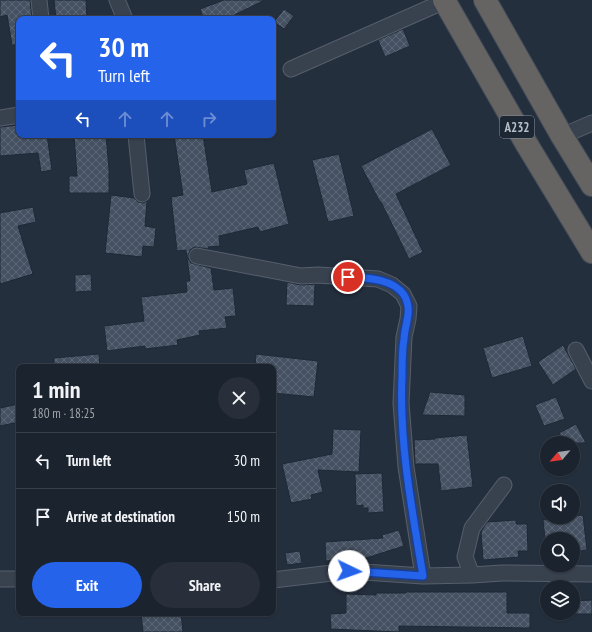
<!DOCTYPE html>
<html lang="en">
<head>
<meta charset="utf-8">
<style>
  :root { --surface:#1b232e; --page:#282f3a; --text:#f1f3f6; --muted:#a0a4aa; --line:#39404a; --accent:#2563eb }
  body { margin:0; font-family:"PT Sans Narrow",sans-serif; background:var(--page); color:var(--text); height:100vh; display:flex; flex-direction:column; font-size:15px; white-space:nowrap }
  * { box-sizing:border-box; margin:0 }
  p { font-size:13px; color:var(--muted) }
  .icon { flex:none; width:22px; height:22px; fill:none; stroke:currentColor; stroke-width:2; stroke-linecap:round; stroke-linejoin:round }
  .map { position:relative; flex:1; overflow:hidden }
  .side { position:absolute; left:16px; top:364px; width:260px; height:252px; display:flex; flex-direction:column; background:var(--surface); border-radius:8px; box-shadow:0 1px 3px #0004,0 0 0 1px var(--line) }
  .side>* { flex:none }
  .banner { position:absolute; left:16px; top:16px; width:260px; height:122px; border-radius:8px; box-shadow:0 1px 3px #0004,0 0 0 1px var(--line); background:#2563eb; color:#fff; overflow:hidden }
  .needle { width:26px; rotate:241deg }
  .buttons { position:absolute; left:540px; top:436px; display:grid; gap:8px }
  .buttons a { display:grid; place-items:center; width:40px; height:40px; border-radius:50%; background:var(--surface); box-shadow:0 1px 3px #0004,0 0 0 1px var(--line); font-size:20px }
  .pin { position:absolute; display:grid; place-items:center; width:34px; height:34px; color:#fff; margin:-17px; border:2px solid #fff; border-radius:50%; box-shadow:0 1px 4px #0007 }
  .me { position:absolute; width:44px; margin:-22px; rotate:93deg; stroke-linejoin:round; filter:drop-shadow(0 0 3px #0008) }
  .turn { display:flex; align-items:center; gap:14px; height:84px; padding:0 16px; font-size:18px }
  .turn .icon { width:52px; height:52px; stroke-width:2.5 }
  .turn b { display:block; font-size:28px; line-height:34px }
  .lanes { display:flex; align-items:center; height:38px; padding:0 16px; background:#0003; justify-content:center; gap:20px; direction:ltr }
  .lanes .off { opacity:.35 }
  .round { display:grid; place-items:center; flex:none; width:42px; height:42px; border-radius:21px; background:var(--page) }
  .head { display:flex; align-items:center; justify-content:space-between; height:68px; padding:0 16px }
  h1 { font-size:24px; font-weight:700; line-height:30px }
  .button { display:flex; gap:8px; margin-top:auto; padding:8px 16px }
  .button a { flex:1; height:46px; border-radius:24px; background:var(--accent); color:#fff; font-size:16px; font-weight:700; line-height:46px; text-align:center }
  .button a+a { background:var(--page); color:var(--text) }
  ul { padding:0; list-style:none }
  li { display:flex; align-items:center; gap:12px; height:56px; padding:0 16px; border-top:1px solid var(--line) }
  li div { flex:1 }
  li b { display:block; font-size:15px }
  li em { font-style:normal }
  .map>svg:first-child { display:block }
</style>
</head>
<body>
<div class="map">
<svg width="592" height="632" viewBox="0 0 592 632">
  <defs>
    <pattern id="building-cross-hatch" width="8" height="8" patternUnits="userSpaceOnUse"><rect width="8" height="8" fill="#455162"/><path d="M0 0l8 8M0 8l8-8" fill="none" stroke="#5d6877"/></pattern>
  </defs>
  <rect width="100%" height="100%" fill="#242f3e"/>
  <path fill="url(#building-cross-hatch)" stroke="#1f2835" d="M0,0H30L32,19H19V45H12L7,15L0,17Z
    M54,0H86L87,19H56Z
    M224,0H265L226,19H204L200,9Z
    M284,9L294,16L284,29L274,22Z
    M403,29L410,46L385,57L378,40Z
    M19,125V135H47L52,170L41,172L38,153L0,156V127Z
    M432,129L451,165L396,194L423,252L409,259L381,202H380L361,166Z
    M74,135H106L109,169V193H69V176H77Z
    M174,135H203L212,192L247,184L244,170L274,163L289,224L260,232L258,227L219,236L220,246L208,247L209,249L194,247L190,250L188,255V259L191,263L211,268L214,290L233,288L236,316L225,317L227,328L199,331L200,335L177,340L178,345L145,349V346L107,351L104,326L144,321L141,297L187,292L186,281H190L186,250L177,251L171,197L183,195Z
    M339,154L354,216L328,222L312,160Z
    M111,195L134,198L138,202L143,203L147,201L145,226L156,228L154,247L143,246L142,257L105,253Z
    M33,207L36,222L18,226L33,274L0,284V213Z
    M91,274L92,291L75,292V275Z
    M287,282L301,285L315,284L314,306L286,305Z
    M523,336L532,366L492,378L483,348Z
    M563,345L576,369L553,385L538,362Z
    M99,354L100,367H54V358Z
    M256,354L318,361L314,397L273,393V367H255Z
    M430,392L465,395V416L422,415Z
    M556,397L565,419L544,426L535,405Z
    M19,404V422L0,426V408Z
    M576,424L586,443H565L559,433Z
    M333,429L361,430L359,472L318,470L323,492L311,495L312,499L291,503L282,464L332,454Z
    M467,435L473,487L441,491L438,464H415L414,440L435,439V438Z
    M382,473L384,512L368,513V508H363V505L356,506L355,474Z
    M583,515L587,550L573,552V539H545L543,520Z
    M516,520V524H527L528,551H518L519,557L483,560L481,532L487,522Z
    M399,530L404,546L366,558L326,561L325,542L383,538L382,535Z
    M300,551L302,563L287,565L285,553Z
    M406,592H507V613H530V628L399,626V632L331,629L330,614L346,613V594L376,595V593H406Z
    M592,600V614H573V601Z
    M141,613H181L183,632H143Z"/>
  <g fill="none" stroke-linecap="round" stroke-linejoin="round">
    <defs>
      <path id="minor" d="M39,0L41,19
        M117,0L125,19
        M291,69L445,1
        M0,118L19,115
        M136,135L142,194
        M562,136L592,123
        M197,256L301,276L318,275L378,279L392,285L403,294L409,306L408,319L404,337L401,403L406,467L423,576
        M576,350L592,381
        M472,575L465,557L472,528L504,485
        M0,579H19
        M273,580L349,571L423,576L472,575L502,573L592,574"/>
      <path id="trunk" d="M444,0L526,143L592,252
        M485,0L562,136L592,185"/>
    </defs>
    <use href="#minor" stroke="#565f6c" stroke-width="17"/>
    <use href="#trunk" stroke="#434c59" stroke-width="24"/>
    <use href="#minor" stroke="#38414e" stroke-width="15"/>
    <use href="#trunk" stroke="#656462" stroke-width="22"/>
  </g>
  <g fill="none" stroke-linecap="round" stroke-linejoin="round">
    <defs>
      <path id="route" d="M348,277C366,278 393,278 404,295C413,310 405,323 404,339C402,351 402,364 402,376C399,443 412,510 423,576L349,571"/>
    </defs>
    <use href="#route" stroke="#184099" stroke-width="10"/>
    <use href="#route" stroke="#2563eb" stroke-width="7"/>
  </g>
  <g text-anchor="middle" stroke-width="3" stroke-linejoin="round" paint-order="stroke">
    <rect fill="#1d2633" stroke="#878f9c" stroke-width="1" x="500" y="116" width="34" height="22" rx="3"/>
    <g font-size="13" font-weight="bold" fill="#b4bcc9">
      <text x="517" y="132">A232</text>
    </g>
  </g>
</svg>
<div class="buttons">
<a><svg class="needle" viewBox="-14 -14 28 28"><path d="M0-13l5 13h-10z" fill="#e53935"/><path d="M0 13l5-13h-10z" fill="#a0a4aa"/></svg></a>
<a><svg class="icon" aria-label="sound" viewBox="0 0 24 24"><path d="M4 9h4l5-4v14l-5-4H4zM17 9q2 3 0 6"/></svg></a>
<a><svg class="icon" aria-label="search" viewBox="0 0 24 24"><circle cx="10" cy="10" r="6"/><path d="M15 15l6 6"/></svg></a>
<a><svg class="icon" aria-label="layers" viewBox="0 0 24 24"><path d="M12 4l9 5-9 5-9-5zM3 14l9 5 9-5"/></svg></a>
</div>
<div class="pin" style="left:348px;top:277px;background:#d93025"><svg class="icon" aria-label="arrive" viewBox="0 0 24 24"><path d="M6 21V4h12l-3 4 3 4H6"/></svg></div>
<svg class="me" style="left:349px;top:571px" viewBox="-20 -20 40 40"><circle r="19" fill="#fff"/><path d="M0-13L10 11 0 6-10 11z" fill="#2563eb"/></svg>
<div class="banner">
<div class="turn"><svg class="icon" aria-label="left" viewBox="0 0 24 24"><path d="M17 20v-9H6M10 6l-5 5 5 5"/></svg><div><b>30 m</b>Turn left</div></div>
<div class="lanes"><svg class="icon" aria-label="left" viewBox="0 0 24 24"><path d="M17 20v-9H6M10 6l-5 5 5 5"/></svg><svg class="icon off" aria-label="ahead" viewBox="0 0 24 24"><path d="M12 20V5M6 11l6-6 6 6"/></svg><svg class="icon off" aria-label="ahead" viewBox="0 0 24 24"><path d="M12 20V5M6 11l6-6 6 6"/></svg><svg class="icon off" aria-label="right" viewBox="0 0 24 24"><path d="M7 20v-9h11M14 6l5 5-5 5"/></svg></div>
</div>
<section class="side">
<div class="head"><div><h1>1 min</h1><p>180 m · 18:25</p></div><a class="round"><svg class="icon" aria-label="close" viewBox="0 0 24 24"><path d="M6 6l12 12M18 6L6 18"/></svg></a></div>
<ul>
<li><svg class="icon" aria-label="left" viewBox="0 0 24 24"><path d="M17 20v-9H6M10 6l-5 5 5 5"/></svg><div><b>Turn left</b></div><em>30 m</em></li>
<li><svg class="icon" aria-label="arrive" viewBox="0 0 24 24"><path d="M6 21V4h12l-3 4 3 4H6"/></svg><div><b>Arrive at destination</b></div><em>150 m</em></li>
</ul>
<div class="button"><a>Exit</a><a>Share</a></div>
</section>
</div>
</body>
</html>
